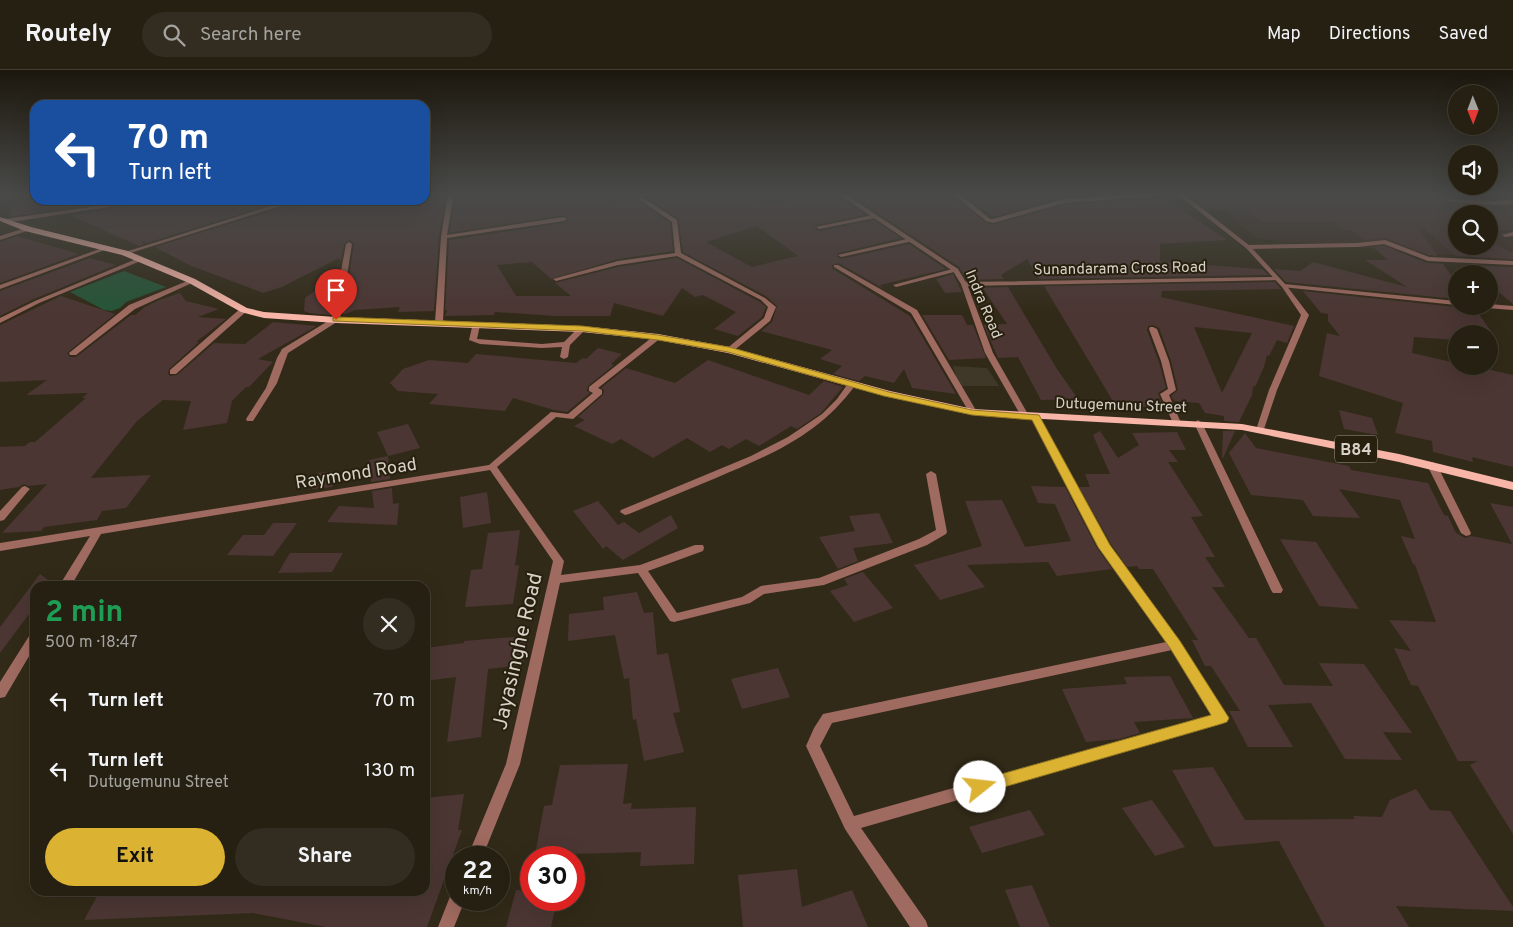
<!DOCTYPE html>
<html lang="en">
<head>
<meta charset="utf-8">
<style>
  :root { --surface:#262012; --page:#322d20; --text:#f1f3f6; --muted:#a4a39f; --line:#423e32; --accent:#dcb233 }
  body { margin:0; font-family:Overpass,sans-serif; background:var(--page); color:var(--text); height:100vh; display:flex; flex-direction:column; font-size:19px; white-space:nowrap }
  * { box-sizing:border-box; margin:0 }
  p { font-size:16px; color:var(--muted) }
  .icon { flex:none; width:28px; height:28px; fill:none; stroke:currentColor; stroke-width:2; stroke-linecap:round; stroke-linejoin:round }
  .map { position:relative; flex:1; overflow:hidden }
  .panel { position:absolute; left:30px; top:511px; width:400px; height:315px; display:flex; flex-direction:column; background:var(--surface); border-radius:15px; box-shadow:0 5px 20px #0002,0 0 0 1px var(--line) }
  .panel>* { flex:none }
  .hud { position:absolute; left:30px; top:30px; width:400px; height:105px; border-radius:15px; box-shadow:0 5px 20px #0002,0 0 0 1px var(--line); background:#1a4fa0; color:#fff; overflow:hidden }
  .needle { width:32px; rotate:179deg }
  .controls { position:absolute; left:1448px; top:15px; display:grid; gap:10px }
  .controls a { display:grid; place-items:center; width:50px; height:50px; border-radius:50%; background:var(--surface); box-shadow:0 5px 20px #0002,0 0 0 1px var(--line); font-size:25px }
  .speed { position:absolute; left:445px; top:776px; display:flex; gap:10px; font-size:25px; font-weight:700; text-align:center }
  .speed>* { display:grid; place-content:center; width:65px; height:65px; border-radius:50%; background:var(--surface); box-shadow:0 5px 20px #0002,0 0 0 1px var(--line); line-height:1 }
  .speed small { font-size:12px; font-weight:400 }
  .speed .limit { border:8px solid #d22; background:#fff; color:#111 }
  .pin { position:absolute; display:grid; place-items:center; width:42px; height:42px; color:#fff; margin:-51px -21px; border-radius:50% 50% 50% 0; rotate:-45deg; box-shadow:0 0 5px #0007 }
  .pin .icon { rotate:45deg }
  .me { position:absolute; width:55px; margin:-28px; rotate:74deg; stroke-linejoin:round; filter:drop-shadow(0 0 4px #0008) }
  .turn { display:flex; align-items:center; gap:18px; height:105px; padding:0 15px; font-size:22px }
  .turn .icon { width:65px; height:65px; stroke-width:2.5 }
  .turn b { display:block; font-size:35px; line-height:42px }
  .round { display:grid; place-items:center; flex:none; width:52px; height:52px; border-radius:26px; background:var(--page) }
  .headline { display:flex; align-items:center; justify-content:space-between; height:85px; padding:0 15px }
  h1 { font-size:30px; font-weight:700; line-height:38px; color:#1e9e55 }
  .cta { display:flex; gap:10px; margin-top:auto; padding:10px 15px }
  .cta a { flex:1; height:58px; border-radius:30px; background:var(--accent); color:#111; font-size:20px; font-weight:700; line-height:58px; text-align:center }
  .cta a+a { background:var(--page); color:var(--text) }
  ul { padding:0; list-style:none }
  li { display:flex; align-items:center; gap:15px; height:70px; padding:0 15px }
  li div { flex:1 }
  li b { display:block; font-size:19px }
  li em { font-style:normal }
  header { display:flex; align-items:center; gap:30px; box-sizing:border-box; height:70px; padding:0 25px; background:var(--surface); border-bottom:1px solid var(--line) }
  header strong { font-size:24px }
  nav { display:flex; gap:28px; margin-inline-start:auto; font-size:18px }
  .search { width:350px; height:45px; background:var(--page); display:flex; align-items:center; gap:12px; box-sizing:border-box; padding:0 18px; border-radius:28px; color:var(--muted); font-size:19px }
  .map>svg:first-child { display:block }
</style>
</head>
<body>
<header>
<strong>Routely</strong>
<div class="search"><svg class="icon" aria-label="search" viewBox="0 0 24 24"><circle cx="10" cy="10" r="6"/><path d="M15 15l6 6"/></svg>Search here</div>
<nav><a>Map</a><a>Directions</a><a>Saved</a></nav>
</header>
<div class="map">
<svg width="1513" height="857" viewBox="0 0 1513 857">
  <rect width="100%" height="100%" fill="#322a18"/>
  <path fill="#3f3727" d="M953,296L987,298L999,316H959Z"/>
  <path fill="#3f2e24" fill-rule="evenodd" d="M1204,124H1513V190L1257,169ZM1456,144H1489V176H1456Z"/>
  <path fill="#265537" d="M124,201L166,217L126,232L120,238L112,241L104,240L70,222Z"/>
  <path fill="#4b3633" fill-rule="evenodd" d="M18,124H35V130H126L8,147Z
    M456,124H609L608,134L627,130L630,132L638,130L670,153L673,181L618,189L551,209L532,192L497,195L516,226H571L555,213L618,197L677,188L760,232L766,237L762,247L738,266L714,259L736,242L703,225L695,227L682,218L663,246L614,233L610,246H555L495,242L494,245L445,246L447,240H445L449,170L564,153L569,150L564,145L449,163Z
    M661,124H689L701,130L729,124H744L763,135L836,124L865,145L816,155L815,159L819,161L874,150L901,168L838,183L837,187L841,189L909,174L946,199L880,215L884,219L839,193L832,195L833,199L910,246L956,324L912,318L904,299L894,313L865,306L859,311L833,304L842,296L820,289L832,280L761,261L772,252L777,236L766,226L683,182L678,148L647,128ZM757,156L798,186L752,197L706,172Z
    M849,124H951L985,152L992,155L1064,135L1165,128L1227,170L1160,174V192L1262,199L1269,205L1039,209L1027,189L1001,205L1004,209L967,210L959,197Z
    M963,124H1112L1063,127L993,147Z
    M1199,124H1486L1490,129L1448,127L1445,130L1450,134L1513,139V160L1489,161V143L1456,139V176H1489V171L1513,183V189L1456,186L1422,157L1419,160L1438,186L1429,185L1386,168L1364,170L1351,160H1344L1333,152L1266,153L1245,139L1208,140L1199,133Z
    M446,125L439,167L434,241L398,242L400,237L355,240L343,245L354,174L350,170L344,174L341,191L339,188L282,217L263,223L189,195L155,177L284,137L291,140L310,133L339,140L341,134L348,133V130H425V126Z
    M156,130H228L236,134L260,130L275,133L147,173L142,171L144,174L139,176L70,145L154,132Z
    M17,166L79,184L0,213V172Z
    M1384,176L1427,193L1443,194L1456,212V229L1286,212L1274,199L1300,201L1313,192L1407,217L1365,190H1388L1373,177Z
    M90,188L116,195L34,229L0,246V221Z
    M1466,195L1513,197V234L1489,214V204H1477Z
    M339,203L331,245L309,243L304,241L305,228Z
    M953,204L962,222L945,223L936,209Z
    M1275,212L1281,219L1162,221L1161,227L1294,256L1287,273L1277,270L1269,286L1267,285L1264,297L1255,317L1253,316L1252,325L1239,352L1224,351V346L1205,343L1199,333L1174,331L1171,326L1178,320L1171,291L1159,258L1153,255L1148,256L1147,260L1159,292L1166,318L1158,323L1164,339L1114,333L1044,216ZM1194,257L1252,263L1222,323Z
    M1008,217L1057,299L1078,329L1041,330L1018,287L998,288L984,255L1007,254L984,220L972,221L970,218Z
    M1303,221L1456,237V240L1478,243L1493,264H1456V270L1414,267L1412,283L1456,293V296H1473L1513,305V397L1472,387L1473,392L1433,382L1432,371L1395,363L1403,333L1319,306L1327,263L1340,266L1328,251V244L1321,243Z
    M180,223L186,231L219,239L198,247L226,249L196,272H199L169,299L168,304L170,306L177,305L214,273L245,274L273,252L317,256L258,289L273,292L249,317H246L232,331L227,353L183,360L191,331L163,330L137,351L91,408L151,405L126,438L102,441L97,450L44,457L41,461L2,463L47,414L28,416L24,414L19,417L0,420V377L25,376L30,372H35L86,328H82L88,323L26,325L47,310L0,312V255L61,226L115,244L67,283L70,287H76L131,245H135L145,237L159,230Z
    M922,245H962L967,255H973L986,288L949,290Z
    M598,278L622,284L611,294L614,295L588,316L587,321L590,323L567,342L554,340L513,328L505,341L429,334L438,324L398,321L390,313L403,299L429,290L468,293L476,284L576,293L583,288L586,289Z
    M708,290L809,325L824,311L843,317L821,343L797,359L791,356L759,376L746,369L729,379L722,375L710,382L687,368L653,388L621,369L612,374L574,356L585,350L578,347L603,325L604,320L601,318L626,298L675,313Z
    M1339,340L1372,348L1378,365L1344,359Z
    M408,354L420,378L388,386L390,409L371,412L369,390L388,386L377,362Z
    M1100,361L1118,388L1139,375L1132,363L1177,362L1186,380H1169L1178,392H1168L1203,446L1191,447L1215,487H1205L1225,517H1212L1249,568H1256L1284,615L1333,616L1319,593L1364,594L1412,663L1383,662L1402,690L1345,689L1311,633L1268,635L1293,677H1248L1229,641H1240L1211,596H1205L1192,570H1198L1153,499H1139L1137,496L1127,497L1111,474L1079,417H1090L1085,404H1110L1093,365Z
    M1223,361H1235L1223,388H1222Z
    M1245,363L1256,378L1349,396L1351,400L1428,413L1444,445L1448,446L1456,463L1465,468L1471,466L1512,474L1490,433L1513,437V764L1470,695L1478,691H1458L1418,616L1411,615L1394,578L1411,581L1389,550L1436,552L1415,495L1413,494L1401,466L1415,469L1400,430L1339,419L1360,448L1313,446L1303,430L1251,425L1229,383Z
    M337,401L332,417L312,419L317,403Z
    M1031,416L1065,417L1097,478L1112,499L1057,506L1048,492L967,495L985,517L940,530L914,495L982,476L965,431L1002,430L1025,477L1071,471L1055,434L1038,433Z
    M392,418L393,434L399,433L397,455L327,452L339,436L374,438L372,421Z
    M487,422L491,453L463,458L460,427Z
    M598,431L618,455L624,452L639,463L671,445L678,458L623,490L606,476L603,479L573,441Z
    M879,443L893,473L853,478L858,491L838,499L819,467L855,461L849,446Z
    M273,453H297L273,486L227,485L243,465H264Z
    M520,460L515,496L519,495L513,534L465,537L471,500L482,499L488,463Z
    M1280,469L1316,472L1359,539L1319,536Z
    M290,483H343L332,502L278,503Z
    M863,502L893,538L854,552L830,521L848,515L844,509Z
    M40,504L52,513L50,516H35V536L0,583V557Z
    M637,522L644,543L653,542L657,585L668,583L680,642L673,643L684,682L644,691L636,649L633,650L629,608L624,609L615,565L568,571L569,544L604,540L603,527Z
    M527,566L523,595L488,599L481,667L447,672L456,607L425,611V578L464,573V571Z
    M778,598L790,627L742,639L731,609Z
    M1170,606L1193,648L1134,652L1140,663L1119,669L1086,672L1062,619L1127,614L1124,607Z
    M628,694L623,734L632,733L631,739L696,737L694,794L640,796L641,782L535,785L544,736L552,735L560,695Z
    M1213,697L1245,750L1355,749L1353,746L1382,747L1390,730L1416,719L1430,740L1450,741L1513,837V841L1396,836L1409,857H1325L1279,771L1214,777L1172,700Z
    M464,724L458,760H462L427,857H326L253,843L84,850L100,821H425V728Z
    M1152,730L1185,777L1155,786L1122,738Z
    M1030,740L1045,765L982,783L969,757Z
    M797,799L802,837L852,820L868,857H743L738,805Z
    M1032,815L1050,857H1020L1005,820Z
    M516,820L531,821V830H557L551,857H506Z"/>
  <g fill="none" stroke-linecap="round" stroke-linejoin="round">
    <path fill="#9f6a60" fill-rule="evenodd" d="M1448,129L1496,131L1513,130V134L1496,135L1450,132L1447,130Z
      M1513,162V166L1505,167L1502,165Z
      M333,248H336L340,250L288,283L277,313L253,351H247L246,349L266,318L277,288L282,279Z
      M1198,350L1202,353L1283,520L1281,523H1273L1271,520L1194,353Z"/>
    <path fill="#9f6a60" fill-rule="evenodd" d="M448,124H454L447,165L564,147L567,149L564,151L447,168L443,252L439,254L435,252L441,167Z
      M953,124H960L990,149H993L1064,129L1148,124H1183L1064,133L993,153L986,151Z
      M642,127L677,150L681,183L765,228L776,237L770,251L732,282H726L725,280L764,248L768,237L761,230L677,186L618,195L556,211L553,209L618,191L675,183L672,152L640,130V128Z
      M139,130H154L5,153L2,151L5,149Z
      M290,130H299L127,184L122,183Z
      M873,145L876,147L875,148L819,159L816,157Z
      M28,157L31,159L30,160L0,170V166Z
      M911,168L913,169V171L841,187L838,185Z
      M1385,170L1429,187L1513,191V195L1428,191L1384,174L1357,177L1248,179L1245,177L1248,175L1357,173Z
      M349,172L352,174L340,250L336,252L332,250L346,174Z
      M105,177L110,178L0,219V215Z
      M141,187L144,189L143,190L39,233L0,253V248L35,231Z
      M834,195H838L917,240L977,342L976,344H970L969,342L911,243L834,197Z
      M956,198L958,199V201L896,217L893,215Z
      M1277,207L1280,209L1279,210L964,216L961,214L964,212Z
      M192,209L195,211L194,212L135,239L76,285H70L69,283L129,235Z
      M1284,214L1456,231V235L1282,217V215Z
      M1489,234L1513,236V240L1486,238V236H1489Z
      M241,238L248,240L176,304H170V300Z
      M473,253H476L480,255L477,269L542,274L564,272L579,257H582L586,259L570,275L568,287L564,289L560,287L562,277L542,278L480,274L469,270Z
      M1150,257H1153L1157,259L1169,291L1176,320L1169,325L1181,353L1180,355L1177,356L1173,353L1160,324L1168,319L1161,291L1149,259Z
      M655,265H661L662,267L598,318L602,320V324L573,349L556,347L497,397L564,491L561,505L640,495L695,475H703L704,478L703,481L648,501L677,543L742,527L761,516L819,508L919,469L936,460L926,404L931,401L936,404L947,462L946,464L927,475L824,515L764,524L750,533L674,552L670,551L638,503L560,513L520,694L482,788H467L506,694L553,491L490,400L101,464L71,516H59L90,466L0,481V473L489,395L551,342L568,344L593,323L589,321V317Z
      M849,312H852L856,314C820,365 772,384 716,408C687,420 658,432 629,444L625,445L620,442L621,440L751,386L788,367L822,344L837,329Z
      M1035,344L1039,347L1109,475L1179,572L1228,648L1226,652L1221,654L861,758L926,851L928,857H910L845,759L806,676L814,658L823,644L1166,572L1099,477L1031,347ZM1172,580L1212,645L854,746L820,676L832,653Z
      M1432,392L1437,395L1471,463L1470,465L1466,466L1461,463L1427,395Z
      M25,416L30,419L28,421L4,450L0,451V441L22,417Z
      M35,561V576L5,627L0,628V612L31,563Z
      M456,822V830H465L454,857H438L451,824Z"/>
    <path fill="#9f6a60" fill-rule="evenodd" d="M838,124H845L958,199L967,214L993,283L1029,346L1028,348L1025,349L1021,346L985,283L961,214L953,201Z
      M1177,124H1184L1250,176L1286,215L1309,245L1277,320L1263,362L1260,363L1256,360L1269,320L1301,245L1282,217L1246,178Z"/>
    <path fill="#f8b6a9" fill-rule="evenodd" d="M0,147L31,157L128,181L195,209L247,238L264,242L336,247L582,256L658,264L729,277L890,321L973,339L1242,354L1399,384L1513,412V420L1399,392L1242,360L973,345L884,326L728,283L658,270L582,262L336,253L264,248L241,242L189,213L122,185L25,161L0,151Z"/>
  </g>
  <linearGradient id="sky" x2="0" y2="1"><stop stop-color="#1c170d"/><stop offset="0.51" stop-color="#494a48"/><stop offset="1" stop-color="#494a48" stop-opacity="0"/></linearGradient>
  <rect width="1513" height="244" fill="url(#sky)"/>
  <path fill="#dcb233" stroke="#8f7421" d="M336,247L582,256L658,265L729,277L889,322L972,340L1039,345L1110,475L1180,571L1229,648L1227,652L1221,654L980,724L974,722L972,717L974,712L980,710L1211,645L1170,578L1098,477L1032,350L972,345L884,326L728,282L658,270L582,261L333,251V248Z"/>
  <g text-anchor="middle" stroke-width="4" stroke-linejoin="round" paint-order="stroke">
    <g font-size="15" fill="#d7d2c7" stroke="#28200f">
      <text transform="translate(1120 198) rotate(-1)" y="5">Sunandarama Cross Road</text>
      <text transform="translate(984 234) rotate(67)" y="5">Indra Road</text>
      <text transform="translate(1121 335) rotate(2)" y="5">Dutugemunu Street</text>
    </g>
    <rect fill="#28200f" stroke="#a29d90" stroke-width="1" x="1335" y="365.5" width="42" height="27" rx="4"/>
    <g font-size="16" font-weight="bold" fill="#d7d2c7">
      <text x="1356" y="385">B84</text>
    </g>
    <g font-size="18" fill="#d7d2c7" stroke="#28200f">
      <text transform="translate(356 403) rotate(-9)" y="6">Raymond Road</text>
    </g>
    <g font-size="21" fill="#d7d2c7" stroke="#28200f">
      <text transform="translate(517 581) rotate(-77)" y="7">Jayasinghe Road</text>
    </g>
  </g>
</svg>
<div class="controls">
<a><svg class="needle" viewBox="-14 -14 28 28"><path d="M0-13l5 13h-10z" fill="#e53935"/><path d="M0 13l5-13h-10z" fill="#a4a39f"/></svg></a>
<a><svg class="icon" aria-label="sound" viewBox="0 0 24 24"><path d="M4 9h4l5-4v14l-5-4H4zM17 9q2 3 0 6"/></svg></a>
<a><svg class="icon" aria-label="search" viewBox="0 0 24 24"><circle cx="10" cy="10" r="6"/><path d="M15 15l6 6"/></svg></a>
<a>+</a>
<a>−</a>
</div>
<div class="speed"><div>22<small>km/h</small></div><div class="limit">30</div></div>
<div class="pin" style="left:336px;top:250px;background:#d93025"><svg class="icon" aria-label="arrive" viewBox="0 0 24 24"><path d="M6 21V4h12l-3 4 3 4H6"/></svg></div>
<svg class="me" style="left:980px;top:717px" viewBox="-20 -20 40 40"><circle r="19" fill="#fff"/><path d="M0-13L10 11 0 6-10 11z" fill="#dcb233"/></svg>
<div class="hud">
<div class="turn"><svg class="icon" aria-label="left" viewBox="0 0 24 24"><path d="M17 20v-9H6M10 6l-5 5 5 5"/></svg><div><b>70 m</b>Turn left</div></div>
</div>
<section class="panel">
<div class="headline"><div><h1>2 min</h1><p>500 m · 18:47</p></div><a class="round"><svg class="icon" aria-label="close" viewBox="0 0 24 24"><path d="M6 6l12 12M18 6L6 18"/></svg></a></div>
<ul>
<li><svg class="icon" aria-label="left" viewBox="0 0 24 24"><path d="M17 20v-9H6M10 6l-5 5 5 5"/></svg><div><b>Turn left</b></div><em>70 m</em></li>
<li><svg class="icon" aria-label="left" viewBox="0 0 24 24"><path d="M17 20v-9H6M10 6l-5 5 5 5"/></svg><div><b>Turn left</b><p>Dutugemunu Street</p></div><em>130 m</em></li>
</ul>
<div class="cta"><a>Exit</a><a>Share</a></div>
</section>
</div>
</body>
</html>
